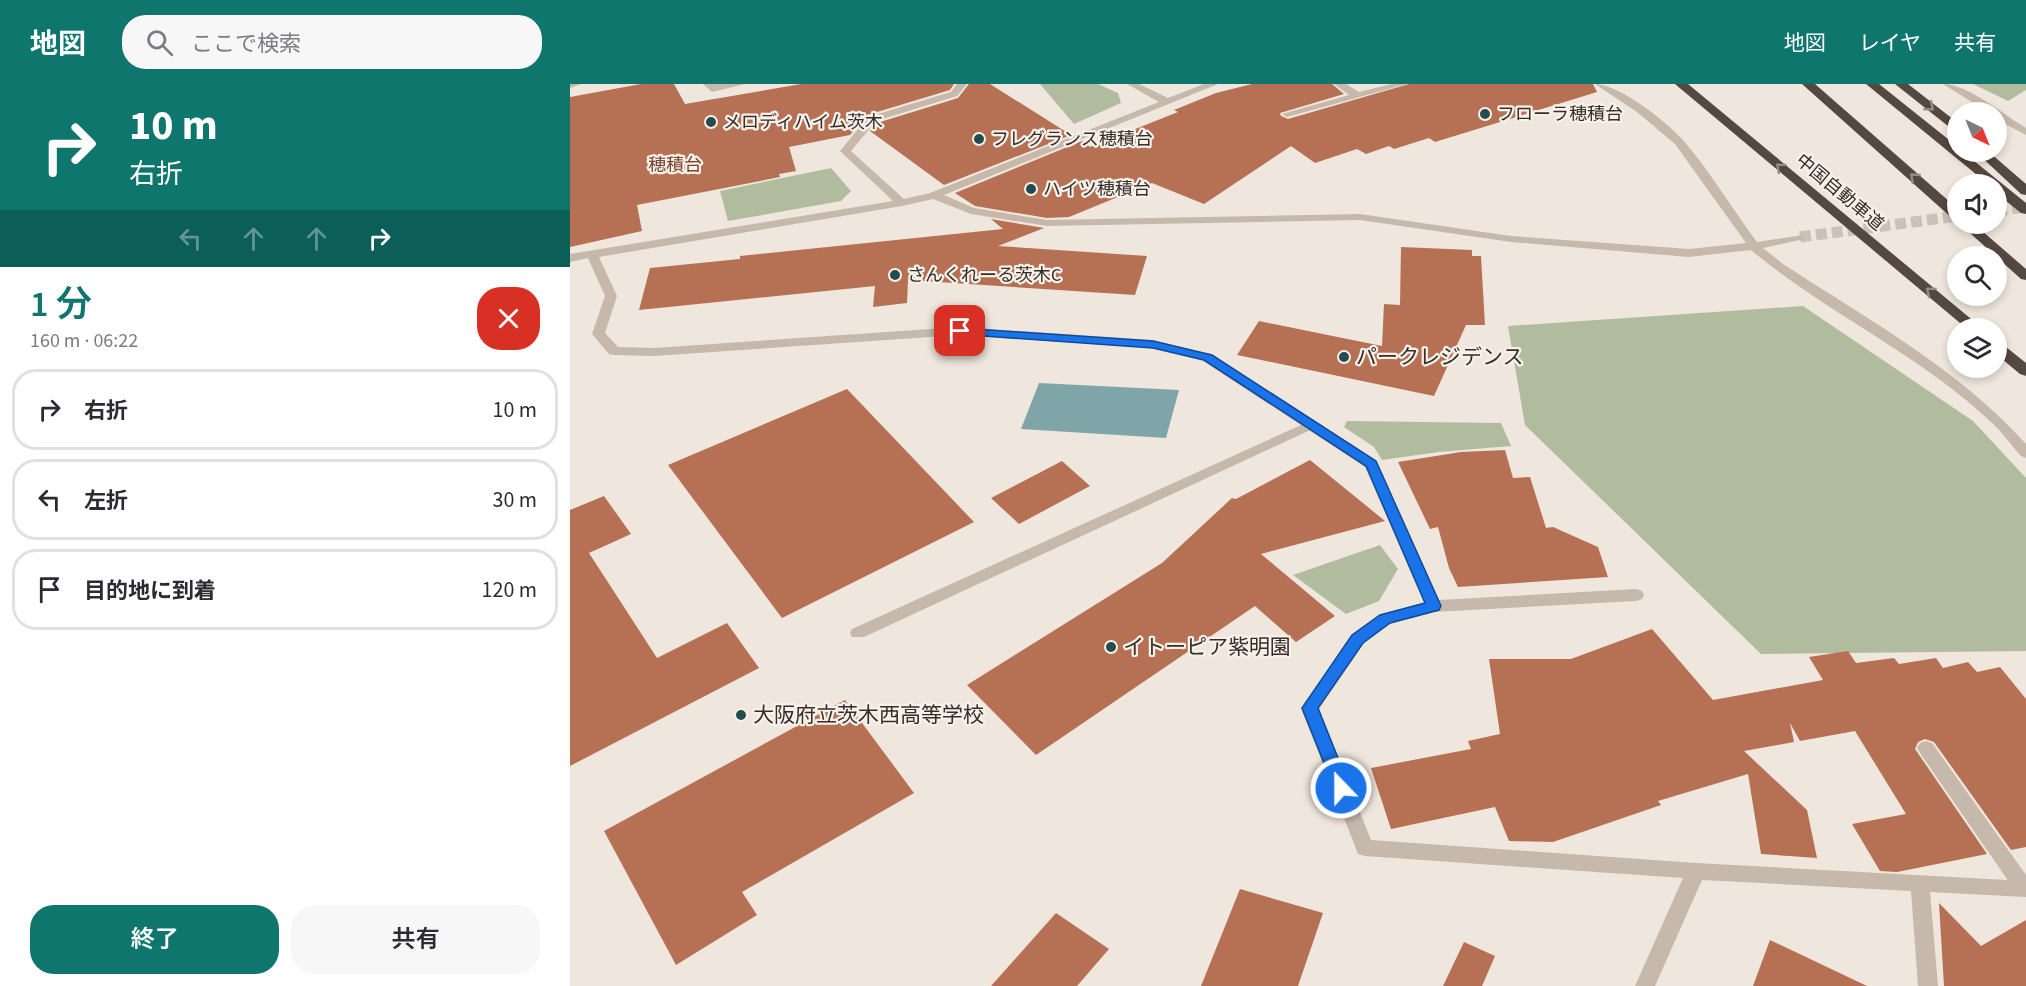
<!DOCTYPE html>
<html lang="ja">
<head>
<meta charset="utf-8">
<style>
  :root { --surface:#fff; --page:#f7f7f7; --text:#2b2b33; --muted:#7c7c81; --line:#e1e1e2; --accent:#0f766e }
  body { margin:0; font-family:"Source Sans 3","Noto Sans JP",sans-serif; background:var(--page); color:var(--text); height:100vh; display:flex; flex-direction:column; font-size:22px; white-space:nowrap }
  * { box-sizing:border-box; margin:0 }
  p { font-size:20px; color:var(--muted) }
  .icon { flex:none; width:33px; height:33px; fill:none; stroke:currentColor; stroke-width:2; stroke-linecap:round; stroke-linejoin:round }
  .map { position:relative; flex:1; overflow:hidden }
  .sheet { display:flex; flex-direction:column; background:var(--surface); width:570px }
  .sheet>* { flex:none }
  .hud { background:#0f766e; color:#fff; overflow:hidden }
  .needle { width:39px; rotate:137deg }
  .controls { position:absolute; left:1377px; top:18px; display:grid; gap:12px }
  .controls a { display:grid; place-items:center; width:60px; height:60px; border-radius:50%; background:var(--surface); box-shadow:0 3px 9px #0003; font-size:30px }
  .pin { position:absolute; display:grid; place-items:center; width:51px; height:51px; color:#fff; margin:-26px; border-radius:12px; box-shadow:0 3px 9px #0006 }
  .me { position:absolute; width:66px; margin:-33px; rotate:338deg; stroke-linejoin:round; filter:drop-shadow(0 0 4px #0008) }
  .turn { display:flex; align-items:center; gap:21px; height:126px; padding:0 30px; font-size:27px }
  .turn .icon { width:78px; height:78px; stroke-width:2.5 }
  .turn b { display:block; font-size:42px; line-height:51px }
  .lanes { display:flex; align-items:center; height:57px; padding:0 30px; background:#0003; justify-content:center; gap:30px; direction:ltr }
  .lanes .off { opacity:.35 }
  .round { display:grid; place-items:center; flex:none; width:63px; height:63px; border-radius:24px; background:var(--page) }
  .headline { display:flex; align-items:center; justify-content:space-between; height:102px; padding:0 30px }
  h1 { font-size:36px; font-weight:600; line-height:45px; color:var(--accent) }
  .button { display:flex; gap:12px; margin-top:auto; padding:12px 30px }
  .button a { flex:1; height:69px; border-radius:24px; background:var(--accent); color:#fff; font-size:24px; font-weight:600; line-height:69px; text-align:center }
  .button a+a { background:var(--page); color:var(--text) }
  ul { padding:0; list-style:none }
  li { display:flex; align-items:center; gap:18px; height:81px; margin:0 12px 9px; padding:0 18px; border:3px solid var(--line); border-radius:24px }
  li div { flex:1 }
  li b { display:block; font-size:22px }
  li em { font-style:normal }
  header { display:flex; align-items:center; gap:36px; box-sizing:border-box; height:84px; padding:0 30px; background:var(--accent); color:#fff }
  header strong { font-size:28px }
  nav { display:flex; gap:33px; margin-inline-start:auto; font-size:21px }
  .search { width:420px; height:54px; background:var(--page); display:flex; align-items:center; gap:15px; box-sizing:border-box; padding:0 21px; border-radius:24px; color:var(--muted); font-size:22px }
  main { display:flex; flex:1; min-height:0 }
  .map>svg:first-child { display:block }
</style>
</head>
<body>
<header>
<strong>地図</strong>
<div class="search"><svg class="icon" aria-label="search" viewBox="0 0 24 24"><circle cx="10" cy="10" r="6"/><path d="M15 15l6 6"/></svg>ここで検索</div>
<nav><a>地図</a><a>レイヤ</a><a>共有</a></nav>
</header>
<main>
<section class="sheet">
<div class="hud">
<div class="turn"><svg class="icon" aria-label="right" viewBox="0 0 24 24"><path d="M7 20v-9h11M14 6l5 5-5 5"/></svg><div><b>10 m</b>右折</div></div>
<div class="lanes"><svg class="icon off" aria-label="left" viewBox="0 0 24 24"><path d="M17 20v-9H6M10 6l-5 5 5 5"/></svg><svg class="icon off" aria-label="ahead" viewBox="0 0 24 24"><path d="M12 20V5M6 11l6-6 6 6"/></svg><svg class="icon off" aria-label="ahead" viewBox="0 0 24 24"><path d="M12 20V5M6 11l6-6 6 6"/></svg><svg class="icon" aria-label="right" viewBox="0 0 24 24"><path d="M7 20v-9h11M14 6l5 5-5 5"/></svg></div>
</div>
<div class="headline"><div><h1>1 分</h1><p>160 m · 06:22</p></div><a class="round" style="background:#d93025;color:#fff"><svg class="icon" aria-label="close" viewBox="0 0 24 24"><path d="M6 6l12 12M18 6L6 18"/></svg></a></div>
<ul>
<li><svg class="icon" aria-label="right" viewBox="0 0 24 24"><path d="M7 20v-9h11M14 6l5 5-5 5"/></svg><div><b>右折</b></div><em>10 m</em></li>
<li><svg class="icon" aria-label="left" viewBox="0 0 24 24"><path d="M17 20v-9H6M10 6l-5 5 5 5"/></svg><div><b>左折</b></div><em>30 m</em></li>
<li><svg class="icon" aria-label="arrive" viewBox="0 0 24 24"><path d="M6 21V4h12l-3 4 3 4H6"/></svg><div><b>目的地に到着</b></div><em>120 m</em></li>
</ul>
<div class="button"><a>終了</a><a>共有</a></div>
</section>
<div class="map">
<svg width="1456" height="902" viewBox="0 0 1456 902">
  <rect width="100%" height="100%" fill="#efe7dd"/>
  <path fill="#b1bc9f" d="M470,0H528L548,9L551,19L504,40Z
    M1403,0H1456V6L1438,17Z
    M261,84L281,107L271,117L158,137L150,107Z
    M1233,222L1403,337L1456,394V567L1191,570L955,341L938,242Z
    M777,337L931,339L941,362L869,368L812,376L804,363L774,343Z
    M810,461L828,485L809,517L776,530L723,491Z"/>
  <path fill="#80a5a8" d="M469,299L609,306L596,354L451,345Z"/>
  <path fill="#b67054" d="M71,0H104L115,20L231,0H384L380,6L297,31L280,51L219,63L226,87L209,90L210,93L67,121L72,147L0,163V13Z
    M399,0H420L501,51L374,101L300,47L307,39L388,14Z
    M682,0H762L774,10L710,29L711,32L718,35L839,0H1023L1027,8L865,58L859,54L824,65L819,62L796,70L787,65L745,79L721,62L634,120L582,99L499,133L477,134L405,122L385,109L512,57L520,63L608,28L604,26L646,9Z
    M421,135L474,144L428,162L577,172L565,211L338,196L337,219L303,223L305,202L69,226L80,184L170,175V172L433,145Z
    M831,163L902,166V172H911L915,241H896L864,312L667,271L689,237L812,262L814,220L830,221Z
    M277,305L404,438L212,534L98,381Z
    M935,366L943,394L960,393L976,444L983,443L1028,463L1038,493L888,503L879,484L868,443L860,445L828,378L891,368Z
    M740,376L815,437L691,470L765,532L726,558L685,522L466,671L397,601L592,479L662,414L666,415Z
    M492,377L520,402L449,440L421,414Z
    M34,412L61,450L19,469L87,574L157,539L189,584L0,682V426Z
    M1082,545L1143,616L1253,596L1239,573L1278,567L1286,579L1324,574L1329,580L1366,574L1373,584L1398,578L1407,588L1430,583L1456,615V763L1441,766L1364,658L1355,655L1348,658L1345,665L1417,770L1327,788L1310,787L1282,740L1336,730L1285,647L1230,657L1220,639L1224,658L1174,667L1237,726L1247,774L1191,770L1178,690L1088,717L1091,721L983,758L939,757L925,723L821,745L801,684L901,665L898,657L930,650L919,575H1001Z
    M275,616L344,709L172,808L187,831L106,881L34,747Z
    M670,805L753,829L728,902H631Z
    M1369,819L1411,862L1456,836V902H1374Z
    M486,829L539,865L507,902H421Z
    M1200,856L1297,902H1183Z
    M894,858L925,872L912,902H873Z"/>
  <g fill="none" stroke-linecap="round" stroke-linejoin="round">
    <path stroke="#cac2b9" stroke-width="11" stroke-dasharray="11 5" stroke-linecap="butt" d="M1426,127L1456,123
      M1230,153L1388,132"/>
    <path fill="#c6b8ab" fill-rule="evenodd" d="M133,0H175L142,8Z
      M742,336L749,340L747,343L294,553H282L280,549L282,545Z
      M1356,657L1362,659L1456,791V813L1448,811L1350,669L1347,664L1350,659Z"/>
    <path fill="#c6b8ab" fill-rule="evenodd" d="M0,0H11L0,4Z
      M387,0H397L387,12L306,37L281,67L334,115L360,109L589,18L557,0H569L598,14L634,0H648L374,111L404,124L477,136L790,130L941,152L1119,165L1176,159L1105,60L1067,28L1025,0C1049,0 1097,38 1113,56C1139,86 1163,126 1187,158L1234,151V155L1193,164L1213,180C1297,235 1389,285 1456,360V374L1451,372C1441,361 1432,348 1421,338C1349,270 1256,229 1181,166L1119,173L941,158L790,136L477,142L401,130L363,115L332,122L29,173L47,212L35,249L48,263L84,264L390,243L583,256L643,271L806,377L869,516L1066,505L1072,507L1074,511L1072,515L1066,517L864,528L820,540L794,559L749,625L801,756L1126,779L1456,797V813L1360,808L1368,902H1348L1341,807L1132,796L1085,902H1065L1113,794L795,772L788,770L731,624L782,551L809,531L855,519L795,383L633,277L583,264L390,251L84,272L44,271L39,270L22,250L35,212L18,174L0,178V170L323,117L270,67L298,33L381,8Z
      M764,0H776L789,8L821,0H837L717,33L712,30L779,11Z
      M1373,0C1398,0 1434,31 1456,44V51L1426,35V28H1418Z"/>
    <path fill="#544841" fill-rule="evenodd" d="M1105,0H1118L1412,244H1396Z
      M1232,0H1245L1388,125V136L1383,135Z
      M1296,0H1309L1388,63V68H1393L1456,119V130L1451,129L1426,109V100H1418Z
      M1325,0H1338L1388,39V50Z
      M1406,68H1419L1456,100V111L1451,110Z
      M1390,140H1404L1456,185V196L1451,195Z
      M1426,258L1431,259L1456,279V292L1450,290L1426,270Z"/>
  </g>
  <defs><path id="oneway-chevron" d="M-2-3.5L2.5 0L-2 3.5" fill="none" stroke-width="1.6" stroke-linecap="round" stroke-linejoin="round" transform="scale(1.5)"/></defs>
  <g stroke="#958c84">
    <use href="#oneway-chevron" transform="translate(1360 23) rotate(39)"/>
    <use href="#oneway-chevron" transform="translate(1210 83) rotate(-140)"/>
    <use href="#oneway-chevron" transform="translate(1344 93) rotate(-139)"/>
    <use href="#oneway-chevron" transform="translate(1360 207) rotate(-140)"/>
  </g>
  <path fill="#1a73e8" stroke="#114b97" stroke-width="1.5" d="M390,244L583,257L642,271L806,377L871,522L869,526L820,539L793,559L748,624L780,704L777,709L771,711L766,709L732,624L782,551L810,531L855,519L796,382L634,276L583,264L386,250L384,247Z"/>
  <g fill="#244c50" stroke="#f7f1e9" stroke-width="2">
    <circle cx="915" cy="30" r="6"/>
    <circle cx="141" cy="38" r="6"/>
    <circle cx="409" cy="55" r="6"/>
    <circle cx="461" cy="105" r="6"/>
    <circle cx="325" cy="191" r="6"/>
    <circle cx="774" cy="273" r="6"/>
    <circle cx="541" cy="563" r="6"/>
    <circle cx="171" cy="631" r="6"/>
  </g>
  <g text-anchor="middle" stroke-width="4.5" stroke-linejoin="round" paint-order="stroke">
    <g font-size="18" fill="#342d29" stroke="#f7f1e9" text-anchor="start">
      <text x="927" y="36">フローラ穂積台</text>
      <text x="153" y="44">メロディハイム茨木</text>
      <text x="421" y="61">フレグランス穂積台</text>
      <text x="473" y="111">ハイツ穂積台</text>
      <text x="337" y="197">さんくれーる茨木C</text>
    </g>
    <g font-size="18" fill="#79422c" stroke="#f7f1e9">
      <text x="105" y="87">穂積台</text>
    </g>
    <g font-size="18" fill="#342d29" stroke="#f7f1e9">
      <text transform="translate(1270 108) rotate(40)" y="6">中国自動車道</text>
    </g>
    <g font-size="21" fill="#342d29" stroke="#f7f1e9" text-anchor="start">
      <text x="786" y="280">パークレジデンス</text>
      <text x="553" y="570">イトーピア紫明園</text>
      <text x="183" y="638">大阪府立茨木西高等学校</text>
    </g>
  </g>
</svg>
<div class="controls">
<a><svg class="needle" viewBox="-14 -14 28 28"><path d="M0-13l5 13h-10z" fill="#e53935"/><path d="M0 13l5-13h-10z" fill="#7c7c81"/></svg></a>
<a><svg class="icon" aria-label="sound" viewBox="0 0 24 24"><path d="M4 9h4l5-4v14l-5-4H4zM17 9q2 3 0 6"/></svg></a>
<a><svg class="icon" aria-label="search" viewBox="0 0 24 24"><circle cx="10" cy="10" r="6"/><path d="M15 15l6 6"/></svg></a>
<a><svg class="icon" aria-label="layers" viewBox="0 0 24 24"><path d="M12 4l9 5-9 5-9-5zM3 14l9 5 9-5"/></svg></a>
</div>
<div class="pin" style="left:390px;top:247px;background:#d93025"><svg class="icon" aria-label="arrive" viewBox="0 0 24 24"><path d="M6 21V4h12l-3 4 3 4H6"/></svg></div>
<svg class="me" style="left:771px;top:704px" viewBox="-20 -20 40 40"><circle r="17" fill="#1a73e8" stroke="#fff" stroke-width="3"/><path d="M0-11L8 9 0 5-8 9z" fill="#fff"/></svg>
</div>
</main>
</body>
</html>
